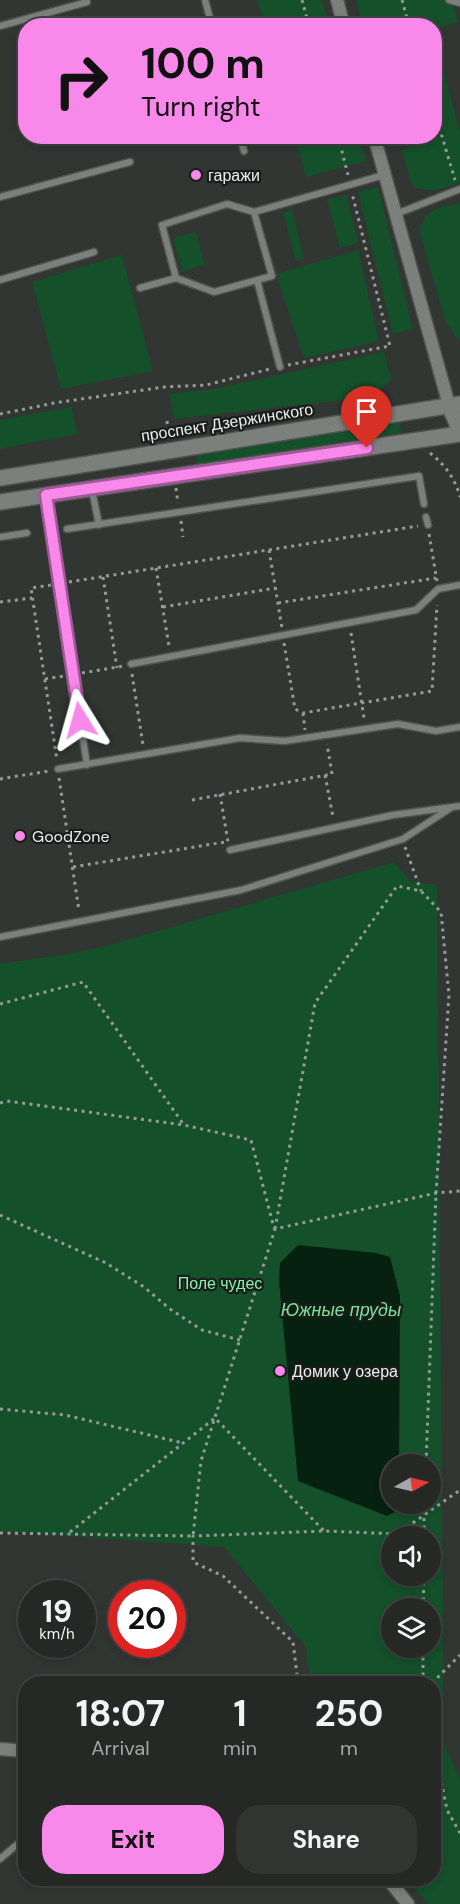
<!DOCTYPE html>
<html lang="en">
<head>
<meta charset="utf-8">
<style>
  :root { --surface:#262826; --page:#323432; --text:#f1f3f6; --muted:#a4a6a7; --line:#424443; --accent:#f888ea }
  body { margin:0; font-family:"DM Sans",sans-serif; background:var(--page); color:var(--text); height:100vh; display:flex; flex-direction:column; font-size:22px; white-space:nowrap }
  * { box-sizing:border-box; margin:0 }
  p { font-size:20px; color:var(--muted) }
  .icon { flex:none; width:33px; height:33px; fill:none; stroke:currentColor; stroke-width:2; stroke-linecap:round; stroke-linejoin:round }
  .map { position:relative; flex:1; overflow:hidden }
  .drawer { position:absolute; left:18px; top:1676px; width:423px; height:210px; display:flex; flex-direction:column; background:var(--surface); border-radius:24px; box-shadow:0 3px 9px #0003,0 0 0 2px var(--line) }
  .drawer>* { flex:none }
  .banner { position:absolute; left:18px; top:18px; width:424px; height:126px; border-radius:24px; box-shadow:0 3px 9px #0003,0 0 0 2px var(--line); background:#f888ea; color:#111; overflow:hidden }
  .needle { width:39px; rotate:82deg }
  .tools { position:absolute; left:381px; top:1454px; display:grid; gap:12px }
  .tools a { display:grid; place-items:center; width:60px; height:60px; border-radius:50%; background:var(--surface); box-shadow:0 3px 9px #0003,0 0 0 2px var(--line); font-size:30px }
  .speed { position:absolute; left:18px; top:1580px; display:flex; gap:12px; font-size:30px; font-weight:700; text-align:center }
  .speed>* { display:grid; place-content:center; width:78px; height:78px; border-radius:50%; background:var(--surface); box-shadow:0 3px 9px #0003,0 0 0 2px var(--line); line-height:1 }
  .speed small { font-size:15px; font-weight:400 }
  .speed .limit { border:9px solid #d22; background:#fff; color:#111 }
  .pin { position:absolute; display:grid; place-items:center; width:51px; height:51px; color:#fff; margin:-62px -26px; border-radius:50% 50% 50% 0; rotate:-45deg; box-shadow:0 0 6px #0007 }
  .pin .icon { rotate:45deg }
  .me { position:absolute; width:66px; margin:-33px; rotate:352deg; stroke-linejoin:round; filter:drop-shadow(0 0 4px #0008) }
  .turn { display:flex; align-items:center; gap:21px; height:126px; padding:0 24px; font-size:27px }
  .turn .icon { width:78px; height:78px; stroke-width:2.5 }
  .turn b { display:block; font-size:42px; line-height:51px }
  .eta { display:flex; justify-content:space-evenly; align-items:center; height:102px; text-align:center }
  .eta b { font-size:36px; font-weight:700; line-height:42px }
  .action { display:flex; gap:12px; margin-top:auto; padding:12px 24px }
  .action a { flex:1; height:69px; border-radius:24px; background:var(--accent); color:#111; font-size:24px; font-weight:700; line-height:69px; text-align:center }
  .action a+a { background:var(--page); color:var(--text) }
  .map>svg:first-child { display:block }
</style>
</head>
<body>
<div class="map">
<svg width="460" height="1904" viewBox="0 0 460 1904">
  <rect width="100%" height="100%" fill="#323633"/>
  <path fill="#14502a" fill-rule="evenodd" d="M257,0H322L329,25H264Z
    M356,0H452L458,22L435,28V26L363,25Z
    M435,37L460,134V182C444,189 429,194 412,186L402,150L426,142L424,137L435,136Z
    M295,137H359L366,161L306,177Z
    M378,187L413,329L393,334L358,192Z
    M346,195L358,243L340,248L327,200Z
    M460,203V342L446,323L419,230C428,207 437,208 460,203Z
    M292,210L304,259L296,261L283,212Z
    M196,232L205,265L182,271L173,238Z
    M358,250L379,341L304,358L276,274Z
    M122,255L153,371L61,389L32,282Z
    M384,352L391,380L371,397L173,419L170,394L213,389Z
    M72,407L77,434L0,449V420Z
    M400,423L401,433L198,464L196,454Z
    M394,862L411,882L437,885L444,1743L460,1780V1904H428L406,1878H434V1683H310L306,1647L224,1547L0,1531V964L74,953L113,944ZM392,1464H430V1503H392ZM392,1536H430V1575H392ZM392,1608H430V1647H392Z"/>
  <path fill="#06210f" d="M298,1245L376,1253L390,1257L400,1296L399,1464H392V1503L399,1505L395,1512L387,1516L298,1481L279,1281L280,1263Z"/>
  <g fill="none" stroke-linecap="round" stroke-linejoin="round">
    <defs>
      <path id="lane" d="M205,0L212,26
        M449,0L460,3
        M0,26L87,2
        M240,136L244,151
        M0,197L130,162
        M396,214L460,189
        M176,278L214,292L272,276L254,212
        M0,280L94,252
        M257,280L280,367
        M140,288L176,278L162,225L227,204L254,212L384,175
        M92,490L99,525
        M46,495L87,765
        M426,517L428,525
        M67,529L419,476L424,504
        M0,537L27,533
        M131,664L416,610L438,589L460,585
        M58,769L240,738L285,741L398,724L436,731L460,727
        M230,850L393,815L460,806
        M0,937L241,890L403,839L452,807
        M0,1859L20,1842L26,1832"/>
      <path id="street" d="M337,0L344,26
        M374,136L449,405
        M0,1749L26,1751
        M387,1878L408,1904"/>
      <path id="secondary" d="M449,405L460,431
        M0,478L460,404
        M0,502L460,434"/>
    </defs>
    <use href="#lane" stroke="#515351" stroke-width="9"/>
    <use href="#street" stroke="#515351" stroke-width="15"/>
    <use href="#secondary" stroke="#515351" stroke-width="18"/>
    <path stroke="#969997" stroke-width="3" stroke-dasharray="3 4.5" stroke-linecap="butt" d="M302,0L309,26
      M402,0L409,26
      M435,113L455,180
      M338,136L348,175
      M288,365L390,346L352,193
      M0,414L54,403L164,387L206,385L270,369
      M167,421L169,437
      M430,453C445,465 455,478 460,497
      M176,488L178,503
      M181,521L183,537
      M429,534L437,581
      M269,550L282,628
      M156,568L169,646
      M103,577L117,668
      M69,582L418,526
      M51,585L31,588L57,760
      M0,602L32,598
      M278,603L436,578
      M163,607L275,588
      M351,633L364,718
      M284,643L295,709L303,713L432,691L437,605
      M82,673L123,666
      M132,674L143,745
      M45,679L64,676
      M303,713L305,730
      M325,775L333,817
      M59,778L79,911
      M0,779L49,771
      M220,794L228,842
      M192,800L332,774L327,744
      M405,847L421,891
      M73,867L225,842
      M0,1004L83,982L184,1125L251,1140L274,1228
      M0,1103L7,1101L184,1125
      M0,1215L106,1263L144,1287L170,1309L202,1330L240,1340
      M275,1229L315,1003L397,886L421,891L441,912L449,995L436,1193L426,1464
      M0,1409L65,1415L183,1443
      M70,1532L215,1418L324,1531
      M0,1533L193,1536L201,1461L275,1229L436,1193L460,1191
      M424,1536V1503
      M423,1608L424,1575
      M298,1683L293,1642L223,1576L193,1562V1536L325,1531L397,1534L460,1490
      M423,1683V1647
      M432,1683L460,1655
      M434,1745L447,1810L460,1833"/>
    <use href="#lane" stroke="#7c807d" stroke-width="6"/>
    <use href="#street" stroke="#7c807d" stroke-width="12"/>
    <use href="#secondary" stroke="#7c807d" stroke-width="15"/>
  </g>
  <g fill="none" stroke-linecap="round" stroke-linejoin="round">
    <defs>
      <path id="route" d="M80,720L46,495L367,448"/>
    </defs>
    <use href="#route" stroke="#a15898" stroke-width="15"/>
    <use href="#route" stroke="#f888ea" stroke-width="10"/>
  </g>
  <g fill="#f888ea" stroke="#1b1d1c" stroke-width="2">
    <circle cx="196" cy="175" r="6"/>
    <circle cx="20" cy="836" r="6"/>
    <circle cx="280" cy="1371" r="6"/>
  </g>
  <g text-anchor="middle" stroke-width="4.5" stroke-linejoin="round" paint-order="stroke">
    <g font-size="16" fill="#eceeec" stroke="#1b1d1c" text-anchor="start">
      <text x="208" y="181">гаражи</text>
      <text x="32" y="842">GoodZone</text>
      <text x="292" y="1377">Домик у озера</text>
    </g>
    <g font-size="16" fill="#eceeec" stroke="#1b1d1c">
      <text transform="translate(227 422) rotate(-9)" y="6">проспект Дзержинского</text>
    </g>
    <g font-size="16" fill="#87f4a6" stroke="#1b1d1c">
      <text x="220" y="1289">Поле чудес</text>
    </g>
    <g font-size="18" font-style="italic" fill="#77e497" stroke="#1b1d1c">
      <text x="341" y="1316">Южные пруды</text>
    </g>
  </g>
</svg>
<div class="tools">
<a><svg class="needle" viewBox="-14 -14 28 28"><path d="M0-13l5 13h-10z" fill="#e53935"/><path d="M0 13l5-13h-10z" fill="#a4a6a7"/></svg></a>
<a><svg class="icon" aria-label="sound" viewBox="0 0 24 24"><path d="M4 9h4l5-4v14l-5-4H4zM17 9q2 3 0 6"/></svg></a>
<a><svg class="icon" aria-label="layers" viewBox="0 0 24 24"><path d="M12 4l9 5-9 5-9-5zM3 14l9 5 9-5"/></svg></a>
</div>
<div class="speed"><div>19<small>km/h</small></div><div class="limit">20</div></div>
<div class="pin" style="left:367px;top:448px;background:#d93025"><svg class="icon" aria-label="arrive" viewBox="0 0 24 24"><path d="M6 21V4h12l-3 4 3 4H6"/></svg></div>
<svg class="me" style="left:80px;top:720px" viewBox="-20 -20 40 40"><path d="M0-17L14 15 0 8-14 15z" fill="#f888ea" stroke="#fff" stroke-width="4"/></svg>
<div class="banner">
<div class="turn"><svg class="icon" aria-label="right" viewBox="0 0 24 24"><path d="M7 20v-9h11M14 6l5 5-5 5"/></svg><div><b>100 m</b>Turn right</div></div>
</div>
<section class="drawer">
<div class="eta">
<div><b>18:07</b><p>Arrival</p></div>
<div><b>1</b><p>min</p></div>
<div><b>250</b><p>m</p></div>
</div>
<div class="action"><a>Exit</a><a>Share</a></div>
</section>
</div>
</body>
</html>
